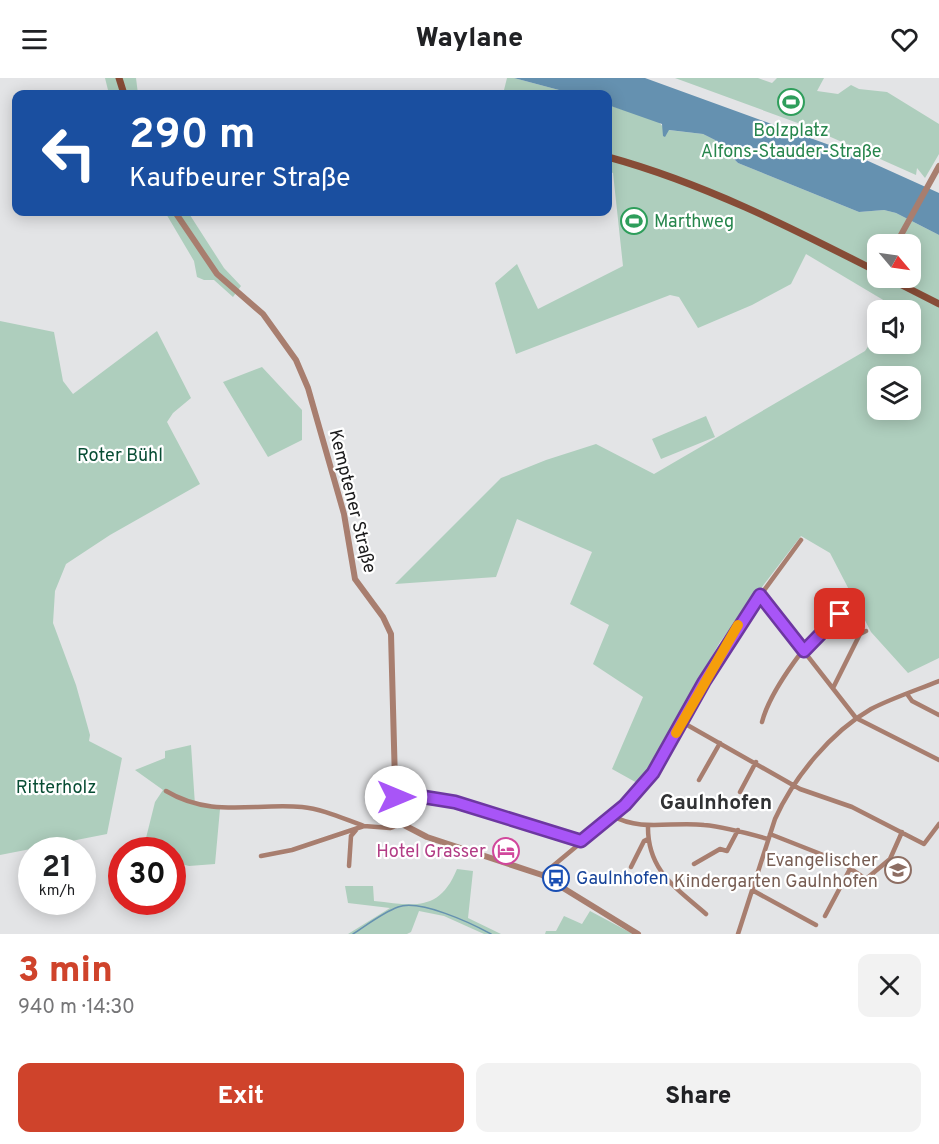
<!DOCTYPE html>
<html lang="en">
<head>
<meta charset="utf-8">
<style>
  :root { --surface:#fff; --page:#f2f2f2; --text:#202124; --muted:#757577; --accent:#cf432b }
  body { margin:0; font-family:Overpass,sans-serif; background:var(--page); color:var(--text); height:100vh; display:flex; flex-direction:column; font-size:22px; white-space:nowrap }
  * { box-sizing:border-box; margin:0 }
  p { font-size:20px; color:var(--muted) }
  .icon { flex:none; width:33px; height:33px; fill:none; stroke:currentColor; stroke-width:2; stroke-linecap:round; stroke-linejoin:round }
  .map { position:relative; height:856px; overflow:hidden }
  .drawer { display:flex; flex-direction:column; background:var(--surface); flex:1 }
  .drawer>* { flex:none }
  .top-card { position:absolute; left:12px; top:12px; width:600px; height:126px; border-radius:12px; box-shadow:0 3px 15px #0003; background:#1a4fa0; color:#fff; overflow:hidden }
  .needle { width:39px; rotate:119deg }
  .fabs { position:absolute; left:867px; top:156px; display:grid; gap:12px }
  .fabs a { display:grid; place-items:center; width:54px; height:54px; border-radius:12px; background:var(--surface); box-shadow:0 3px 15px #0003; font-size:30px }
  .speed { position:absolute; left:18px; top:759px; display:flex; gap:12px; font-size:30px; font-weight:700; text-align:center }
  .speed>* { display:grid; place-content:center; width:78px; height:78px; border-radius:50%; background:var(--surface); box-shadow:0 3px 15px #0003; line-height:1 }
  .speed small { font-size:15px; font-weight:400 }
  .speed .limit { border:9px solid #d22; background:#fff; color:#111 }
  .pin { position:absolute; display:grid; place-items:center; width:51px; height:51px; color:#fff; margin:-26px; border-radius:12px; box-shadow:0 3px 9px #0006 }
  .me { position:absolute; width:66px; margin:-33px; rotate:90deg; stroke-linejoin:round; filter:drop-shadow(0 0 4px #0008) }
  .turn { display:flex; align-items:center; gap:21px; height:126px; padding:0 18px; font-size:27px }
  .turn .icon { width:78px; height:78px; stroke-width:2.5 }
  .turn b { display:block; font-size:42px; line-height:51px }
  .round { display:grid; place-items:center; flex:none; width:63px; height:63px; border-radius:12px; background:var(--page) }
  .headline { display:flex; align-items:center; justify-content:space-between; height:102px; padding:0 18px }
  h1 { font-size:36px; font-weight:800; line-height:45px; color:var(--accent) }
  .action { display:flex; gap:12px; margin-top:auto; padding:12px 18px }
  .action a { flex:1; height:69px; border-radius:12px; background:var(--accent); color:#fff; font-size:24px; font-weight:800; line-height:69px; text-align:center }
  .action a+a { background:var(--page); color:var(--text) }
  header { display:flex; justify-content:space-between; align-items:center; height:78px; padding:0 18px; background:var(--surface); font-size:27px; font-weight:800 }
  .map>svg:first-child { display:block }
</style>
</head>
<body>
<header><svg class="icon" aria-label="menu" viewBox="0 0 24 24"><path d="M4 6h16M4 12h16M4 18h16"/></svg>Waylane<svg class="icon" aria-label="heart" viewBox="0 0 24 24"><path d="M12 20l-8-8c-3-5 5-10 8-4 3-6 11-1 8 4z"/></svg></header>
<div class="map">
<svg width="939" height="856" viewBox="0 0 939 856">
  <rect width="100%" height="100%" fill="#e3e4e6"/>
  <path fill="#aecebd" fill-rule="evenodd" d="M105,0H136L138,16H109Z
    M507,0H514L574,16H503Z
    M675,0H758L772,5L777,0H824L817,13L838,16L851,7L859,11L887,14L939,46V76L925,100L917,90L916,97L806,48Z
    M608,27L657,42L664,50L663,58L668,52L703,56L715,62L738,85L859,134L884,132L896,135L939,157V580L908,595L871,554L830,475L801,458L720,564L639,706L612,691L643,619L593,586L609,547L570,526L592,474L517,441L496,499L395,506L501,400L546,382L596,366L654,396L865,273L877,255L878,266H910V232H893L895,229L806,176L791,206L752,227L698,250L679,219L670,217L516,276L495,205L517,186L538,231L623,188L613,95L608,93ZM878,166H910V200H878ZM878,298H910V332H878Z
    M165,134H188L224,190L241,208L233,219L214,202H204L197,199L194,183Z
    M0,243L54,254L63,303L73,316L157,253L191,320L173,335L167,344L200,406L110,457L66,486L55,513L53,545L76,607L90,657L89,663L122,680L107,756L0,777Z
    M262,289L302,332V362L268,379L223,304Z
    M706,338L715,359L661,381L652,361Z
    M191,667L195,727L220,731L215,786L189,788L173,784L172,772H143L155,724L163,712L135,692L165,680V673Z
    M457,791L473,793L468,840L501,856H484L444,838L419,833L411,854L407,856H348L390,830L348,825L345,808H373L374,823C413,827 439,835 457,791Z
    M590,833L633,856H545L546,853H556L564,838L582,846Z"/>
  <path fill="#6591b0" d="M514,0H645L846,73L939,115V157L896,135L884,132L859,134L738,85L715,62L703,56L669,52L665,59L663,58L662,46L608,27V16H574Z"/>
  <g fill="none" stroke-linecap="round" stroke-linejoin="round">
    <path stroke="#6591b0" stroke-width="1.5" d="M353,856C367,847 382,835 398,829C420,821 471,845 491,856"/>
    <path stroke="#a87e6f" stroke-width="4.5" d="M760,517L856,640L939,682
      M833,610L860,556L866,553
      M907,616L912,623L939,637
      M682,644L800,711L852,729L924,766L939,746
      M762,644C770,613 813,552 840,536
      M699,702L720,665
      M166,713C211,740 253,725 302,729C323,731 344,741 364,748
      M740,714L756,684
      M396,719H425L455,724L581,763
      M613,738C641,754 673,743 704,747C726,749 747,755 768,761
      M648,747C647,792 675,809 706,836
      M770,756L841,784L866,801L890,781L902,754
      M261,778L292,772L364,748L390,750L402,746
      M694,786L720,771L727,773L738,752
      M349,788L351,758L356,752
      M631,789L644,763L648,761
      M542,797L613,738L653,695L732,556L801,462
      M752,812L816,847
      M825,838L851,789
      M738,856L775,741C794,699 831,654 871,631C892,620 917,612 939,603"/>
    <path stroke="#a87e6f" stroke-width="6" d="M175,134L217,196L263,236L296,282L308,310L344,436L355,501L383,539L391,556L395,704L398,734L402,746L427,759L542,797L638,856
      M896,166L939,88"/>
    <path stroke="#874c37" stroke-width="7" d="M119,0L124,16
      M608,79C703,105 790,149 878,194
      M888,200L939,226"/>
  </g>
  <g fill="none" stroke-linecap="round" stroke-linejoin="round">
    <defs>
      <path id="route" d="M396,719H424L455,724L581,763L625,727L653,695L704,604L760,517L804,573L840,536"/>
    </defs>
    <use href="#route" stroke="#6d37a1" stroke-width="15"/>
    <use href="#route" stroke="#a855f7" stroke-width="10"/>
    <path stroke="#f59e0b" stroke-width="10" d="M676,655L738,547"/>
  </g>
  <defs>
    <symbol id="stadium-ring" viewBox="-11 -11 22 22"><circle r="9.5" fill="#fff" stroke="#2e9e5b" stroke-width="1.5"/><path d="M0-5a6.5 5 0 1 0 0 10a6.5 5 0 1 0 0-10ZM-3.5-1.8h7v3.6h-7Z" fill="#2e9e5b"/></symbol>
    <symbol id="hotel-ring" viewBox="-11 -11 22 22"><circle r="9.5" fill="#fff" stroke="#d1479c" stroke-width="1.5"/><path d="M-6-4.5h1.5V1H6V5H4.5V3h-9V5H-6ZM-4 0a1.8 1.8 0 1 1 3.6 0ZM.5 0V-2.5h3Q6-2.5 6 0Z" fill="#d1479c"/></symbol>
    <symbol id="school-ring" viewBox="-11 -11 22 22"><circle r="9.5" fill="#fff" stroke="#8d6e63" stroke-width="1.5"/><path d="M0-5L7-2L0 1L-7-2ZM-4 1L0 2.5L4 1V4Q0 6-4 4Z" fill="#8d6e63"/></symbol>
    <symbol id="bus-ring" viewBox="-11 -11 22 22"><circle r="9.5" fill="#fff" stroke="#1a4fb4" stroke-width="1.5"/><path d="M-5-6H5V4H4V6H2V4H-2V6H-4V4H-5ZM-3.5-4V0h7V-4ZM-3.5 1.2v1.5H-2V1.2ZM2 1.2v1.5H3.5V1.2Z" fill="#1a4fb4"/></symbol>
  </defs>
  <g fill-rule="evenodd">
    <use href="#stadium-ring" x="776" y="9" width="30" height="30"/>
    <use href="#stadium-ring" x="619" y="128" width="30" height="30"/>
    <use href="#hotel-ring" x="491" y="758" width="30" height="30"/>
    <use href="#school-ring" x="883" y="777" width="30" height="30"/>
    <use href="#bus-ring" x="541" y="785" width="30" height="30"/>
  </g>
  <g text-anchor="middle" stroke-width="4.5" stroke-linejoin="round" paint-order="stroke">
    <g font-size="18" fill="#27864d" stroke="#fff">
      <text x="791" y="58">Bolzplatz<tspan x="791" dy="21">Alfons-Stauder-Straße</tspan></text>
      <text x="654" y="149" text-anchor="start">Marthweg</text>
    </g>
    <g font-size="18" fill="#084d34" stroke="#fff">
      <text x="120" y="383">Roter Bühl</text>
      <text x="56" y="715">Ritterholz</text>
    </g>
    <g font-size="18" fill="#19191a" stroke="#fff">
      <text transform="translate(353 423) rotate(76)" y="6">Kemptener Straße</text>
    </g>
    <g font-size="18" fill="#b23c85" stroke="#fff" text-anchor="end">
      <text x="486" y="779">Hotel Grasser</text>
    </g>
    <g font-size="18" fill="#785e54" stroke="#fff" text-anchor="end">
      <text x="878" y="788">Evangelischer<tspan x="878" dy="21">Kindergarten Gaulnhofen</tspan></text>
    </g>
    <g font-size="18" fill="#164399" stroke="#fff" text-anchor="start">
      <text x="576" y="806">Gaulnhofen</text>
    </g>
    <g font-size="21" font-weight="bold" fill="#313234" stroke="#fff">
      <text x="716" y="731">Gaulnhofen</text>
    </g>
  </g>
</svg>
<div class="fabs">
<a><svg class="needle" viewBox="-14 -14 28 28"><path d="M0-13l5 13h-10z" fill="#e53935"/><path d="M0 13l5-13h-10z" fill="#757577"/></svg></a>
<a><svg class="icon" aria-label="sound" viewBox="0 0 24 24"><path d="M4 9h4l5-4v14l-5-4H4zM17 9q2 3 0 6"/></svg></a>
<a><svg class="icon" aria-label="layers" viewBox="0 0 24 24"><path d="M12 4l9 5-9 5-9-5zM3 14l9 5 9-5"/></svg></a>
</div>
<div class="speed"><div>21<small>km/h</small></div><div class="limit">30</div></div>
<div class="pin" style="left:840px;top:536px;background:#d93025"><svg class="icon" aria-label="arrive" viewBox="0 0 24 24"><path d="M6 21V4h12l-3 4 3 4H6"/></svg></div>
<svg class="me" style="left:396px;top:719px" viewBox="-20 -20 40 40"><circle r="19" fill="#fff"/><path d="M0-13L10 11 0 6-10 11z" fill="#a855f7"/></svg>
<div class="top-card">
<div class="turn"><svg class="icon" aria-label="left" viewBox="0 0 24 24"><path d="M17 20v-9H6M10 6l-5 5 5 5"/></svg><div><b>290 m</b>Kaufbeurer Straße</div></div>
</div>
</div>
<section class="drawer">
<div class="headline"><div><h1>3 min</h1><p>940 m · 14:30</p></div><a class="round"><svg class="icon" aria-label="close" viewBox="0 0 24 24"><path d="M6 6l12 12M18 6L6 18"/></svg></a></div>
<div class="action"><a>Exit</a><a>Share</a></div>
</section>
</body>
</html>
